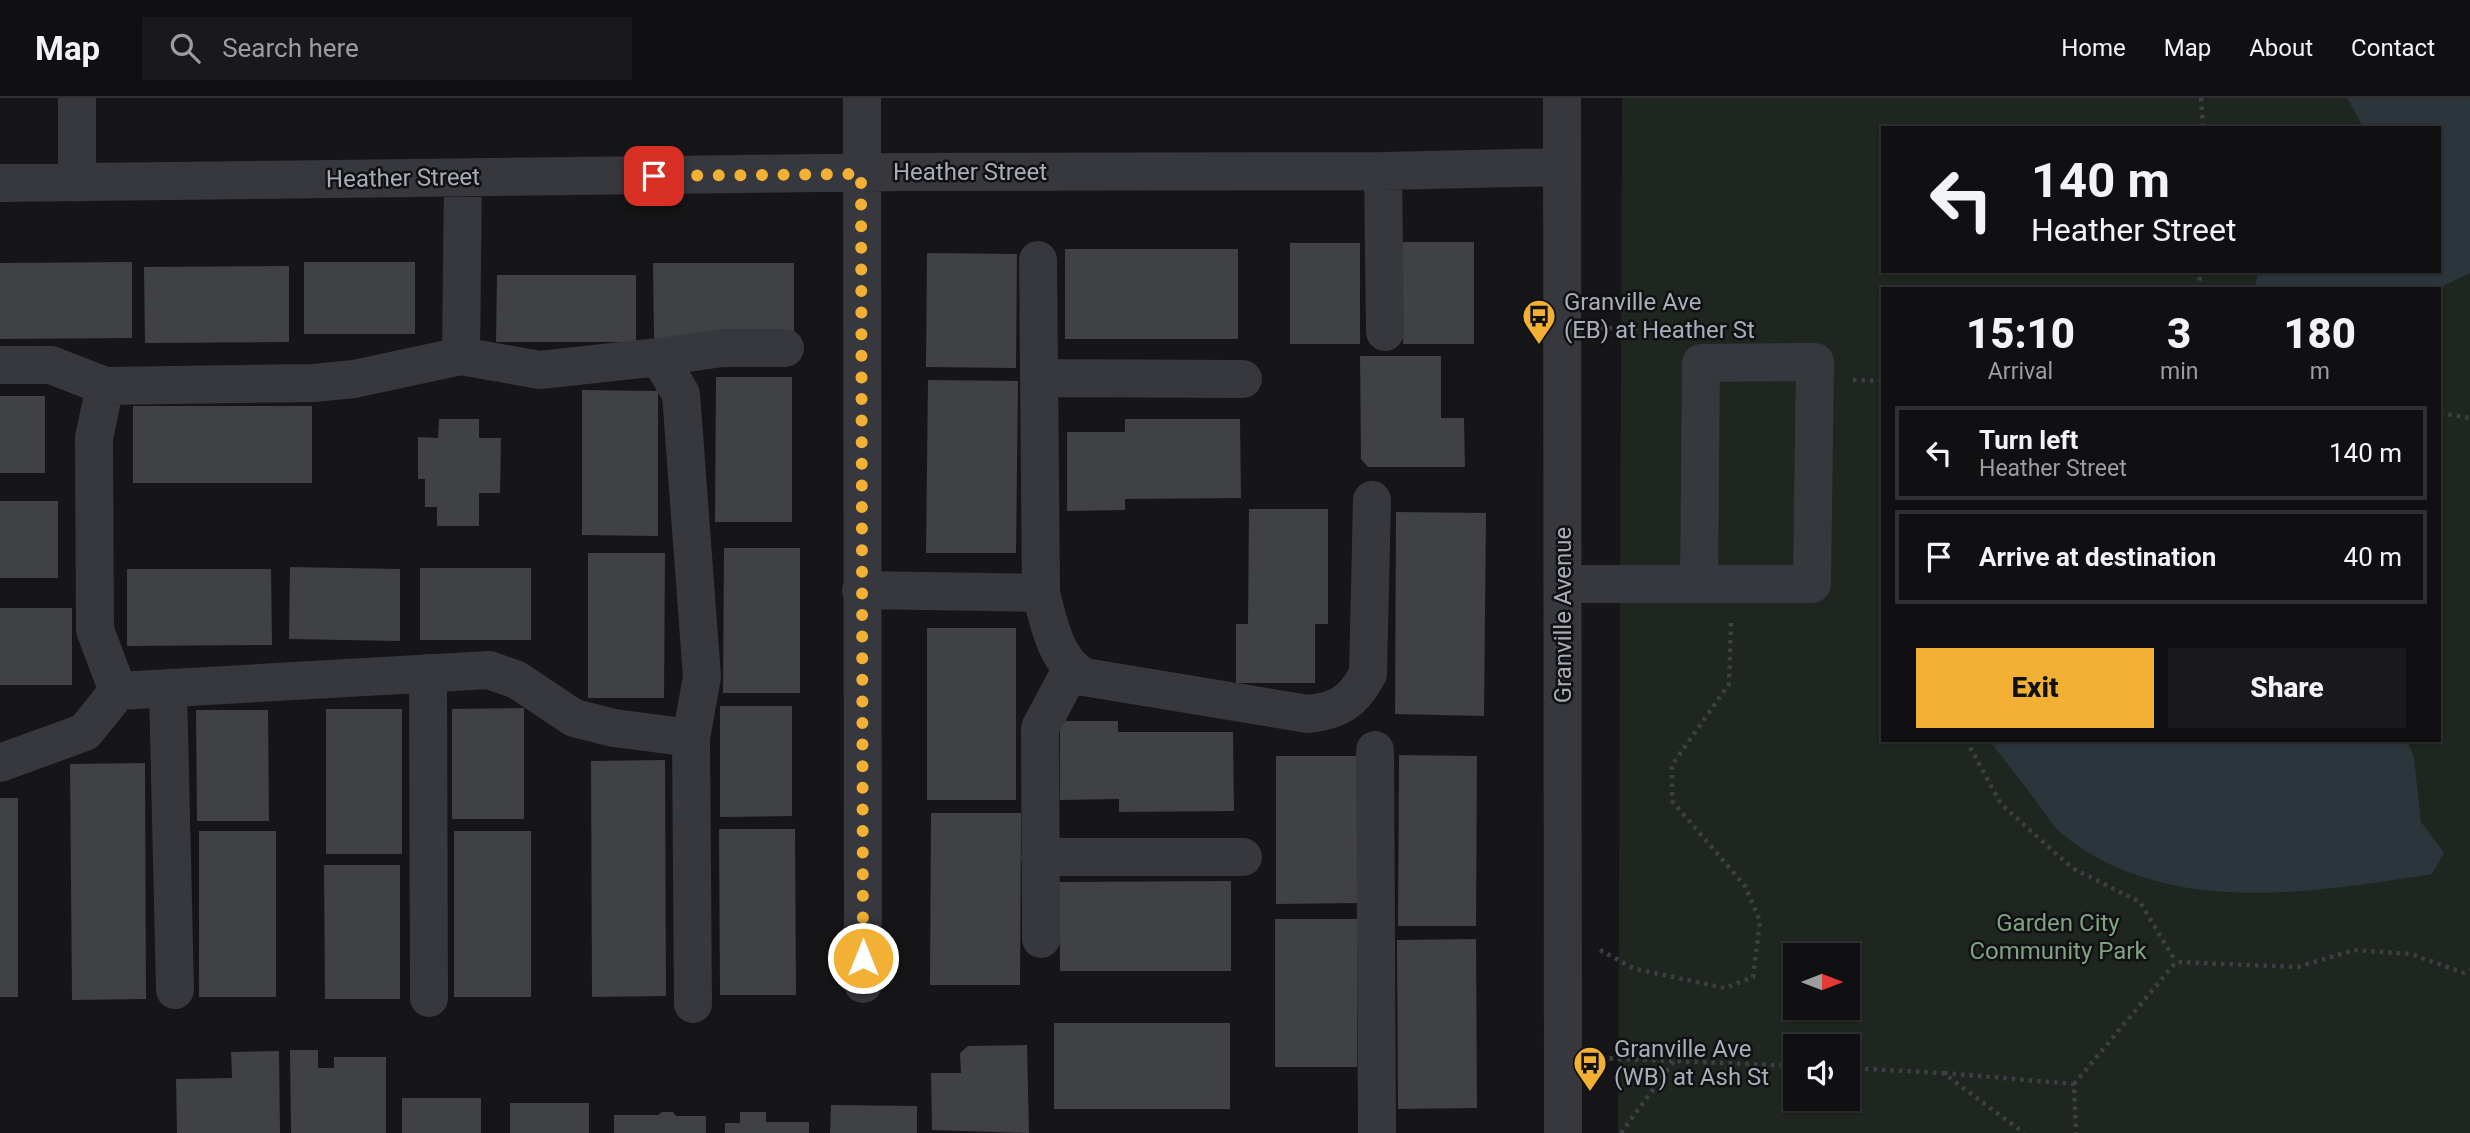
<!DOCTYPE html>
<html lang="en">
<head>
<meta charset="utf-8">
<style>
  :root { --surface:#101012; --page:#19191b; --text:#f1f3f6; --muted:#9c9d9f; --line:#303032; --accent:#f2b134 }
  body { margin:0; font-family:Roboto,sans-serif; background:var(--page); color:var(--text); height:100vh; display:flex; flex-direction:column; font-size:26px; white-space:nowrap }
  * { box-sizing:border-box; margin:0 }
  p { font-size:23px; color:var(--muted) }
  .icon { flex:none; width:38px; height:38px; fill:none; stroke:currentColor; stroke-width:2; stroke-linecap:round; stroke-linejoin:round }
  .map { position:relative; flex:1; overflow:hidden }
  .sheet { position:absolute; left:1881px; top:189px; width:560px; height:455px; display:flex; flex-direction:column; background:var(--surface); border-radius:0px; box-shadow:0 2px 5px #0004,0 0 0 2px var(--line) }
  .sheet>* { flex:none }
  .top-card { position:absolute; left:1881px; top:28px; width:560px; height:147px; border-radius:0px; box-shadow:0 2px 5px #0004,0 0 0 2px var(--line); background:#101012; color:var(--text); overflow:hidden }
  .needle { width:46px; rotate:90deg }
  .controls { position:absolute; left:1783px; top:845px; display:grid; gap:14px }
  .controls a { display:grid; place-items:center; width:77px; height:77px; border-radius:0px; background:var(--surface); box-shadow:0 2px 5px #0004,0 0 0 2px var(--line); font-size:35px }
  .pin { position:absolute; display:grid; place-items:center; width:60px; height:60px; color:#fff; margin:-30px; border-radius:14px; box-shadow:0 4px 10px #0006 }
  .me { position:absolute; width:77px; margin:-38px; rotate:0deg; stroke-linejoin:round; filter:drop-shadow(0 0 5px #0008) }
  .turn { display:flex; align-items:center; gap:24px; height:147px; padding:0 35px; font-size:32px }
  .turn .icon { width:91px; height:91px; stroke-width:2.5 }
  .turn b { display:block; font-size:49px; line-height:60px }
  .eta { display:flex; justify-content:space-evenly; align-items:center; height:119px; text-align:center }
  .eta b { font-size:42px; font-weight:800; line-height:49px }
  .button { display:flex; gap:14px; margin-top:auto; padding:14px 35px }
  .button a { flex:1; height:80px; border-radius:0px; background:var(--accent); color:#111; font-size:28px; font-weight:800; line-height:80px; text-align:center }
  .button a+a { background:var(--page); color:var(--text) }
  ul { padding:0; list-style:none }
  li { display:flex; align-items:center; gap:21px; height:94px; margin:0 14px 10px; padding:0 21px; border:4px solid var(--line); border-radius:0px }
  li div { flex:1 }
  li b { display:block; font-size:26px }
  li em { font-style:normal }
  header { display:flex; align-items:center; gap:42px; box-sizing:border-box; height:98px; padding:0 35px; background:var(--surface); border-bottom:2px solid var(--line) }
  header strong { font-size:33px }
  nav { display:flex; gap:38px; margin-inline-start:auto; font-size:24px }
  .search { width:490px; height:63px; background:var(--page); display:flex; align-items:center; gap:18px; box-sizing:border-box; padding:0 24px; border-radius:0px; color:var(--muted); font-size:26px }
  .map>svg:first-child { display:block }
</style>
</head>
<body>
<header>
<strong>Map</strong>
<div class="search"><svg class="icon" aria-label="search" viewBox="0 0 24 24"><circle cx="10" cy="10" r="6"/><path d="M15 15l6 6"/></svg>Search here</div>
<nav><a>Home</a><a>Map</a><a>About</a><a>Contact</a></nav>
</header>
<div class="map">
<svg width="2470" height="1035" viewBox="0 0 2470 1035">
  <rect width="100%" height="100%" fill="#161618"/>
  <path fill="#1e261f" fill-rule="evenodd" d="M1622,0H2470V1035H1618ZM1883,30H2440V173H1883ZM1883,191H2440V642H1883ZM1796,858H1848V910H1796ZM1796,948H1848V1001H1796Z"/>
  <path fill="#2c353c" d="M2347,0H2470V175L2437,191H2254L2259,173H2440V30H2364Z
    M1989,642H2407L2414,660L2421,724L2444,755L2432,776C2313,795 2162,820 2061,735C2052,727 2045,715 2038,706C2022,684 2005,663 1989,642Z"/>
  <path fill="#404145" d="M1403,144H1474V246H1403Z
    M1290,145H1360V246H1290Z
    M1065,151H1238V241H1065Z
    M927,155L1017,156L1016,270L926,269Z
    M132,164V240L0,241V165Z
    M304,164H415V236H304Z
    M653,165H794V239L654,240Z
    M289,168V244L145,245L144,169Z
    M497,177H636V244H496Z
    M1360,258H1441V320H1464L1465,369H1368L1361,361Z
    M716,279H792V424H715Z
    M928,282L1018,283L1016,455H926Z
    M582,292L658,293V438L582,437Z
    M0,298H45V375H0Z
    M133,308H312V385H133Z
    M439,321H479V340H501L500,395H479V428H437V409H425V381H418V339L438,340Z
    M1125,321H1240L1241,400L1125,401V412L1067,413V334H1125Z
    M0,403H58V480H0Z
    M1249,411H1328V526H1315V585H1236V526H1248Z
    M1396,414L1486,415L1484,618L1395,616Z
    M724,450H800V595H723Z
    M588,455H665L664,600H588Z
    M290,469L400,471V543L289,541Z
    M420,470H531V542H420Z
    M127,471H271L272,547L127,548Z
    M0,510H72V587H0Z
    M927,530H1016V702H927Z
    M720,608H792V718L720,719Z
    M524,610V721H452V611Z
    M326,611H402V756H326Z
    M196,612H268L269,723H197Z
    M1060,623H1118V634H1233L1234,713L1119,714V701L1060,702Z
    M1399,657L1477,658L1476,828H1398Z
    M1276,658H1358V805L1276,806Z
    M665,662L666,898L592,899L591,663Z
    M145,665L146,901L72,902L70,666Z
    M0,700H18V899H0Z
    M931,715H1021L1020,887H930Z
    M719,731H795L796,897H720Z
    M199,733H276V899H199Z
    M454,733H531V899H454Z
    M324,767H400V901H325Z
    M1231,783V873H1060L1059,784Z
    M1275,821H1357V969H1275Z
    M1476,841L1477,1010L1398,1011L1397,842Z
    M1054,925H1230V1011H1054Z
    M1027,947L1029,1035L932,1032L931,975H961L960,955L968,948Z
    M290,952H318V970H334V959H386V1035H291Z
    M279,953L280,1035H177L176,981L232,980L231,954Z
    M402,1000H481V1035H402Z
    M510,1005H589V1035H510Z
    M831,1007L917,1008V1035H830Z
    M662,1014H673L676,1018H706V1035H614V1017H658Z
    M740,1014H766V1024H809V1035H725V1025H740Z"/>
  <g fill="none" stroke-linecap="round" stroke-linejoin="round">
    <path stroke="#3d3f44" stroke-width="4.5" stroke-dasharray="3.5 5" stroke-linecap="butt" d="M2201,0L2203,30
      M2198,191L2201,173
      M1600,230L1682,231
      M1853,282L1883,283
      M2440,315L2470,320
      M1966,642L2001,706L2072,770L2140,804L2176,864
      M1600,852L1635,871L1725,890L1753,879L1760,823L1745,788L1672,703V667L1729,586L1731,525
      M1601,960L1796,968
      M1848,970L1943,975L2024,1035
      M1944,975L2074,986L2076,1035
      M2074,986L2176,864L2298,869L2354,852L2411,856L2464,875L2470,872
      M1621,1035L1674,963"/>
    <path stroke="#37383d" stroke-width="38" d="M862,0L863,886
      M1562,0L1563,1035
      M1383,73L1385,234
      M0,85L903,74L1383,73L1562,69
      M77,85V0
      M659,259L722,250H785
      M0,267H51L105,288L314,285L354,281L461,258L463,80
      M1040,280L1243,281
      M105,288L94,340L95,532L118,593L489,572L517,582L574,620L614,630L691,640L702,579L681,296L659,259L540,272L461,258
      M1563,486H1812L1815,264L1701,265L1699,486
      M861,492L1041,495L1038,162
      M1041,495C1049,525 1055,563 1084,579L1308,616C1338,613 1353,604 1368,576L1372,402
      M428,575L429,900
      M168,590L175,892
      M691,640L693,906
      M1375,652L1377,1035
      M0,665L85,634L118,593
      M1040,759H1243
      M1041,841L1040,630L1071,572"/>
  </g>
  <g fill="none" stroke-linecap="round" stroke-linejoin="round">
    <path stroke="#f2b134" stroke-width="12" stroke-dasharray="0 21.6" d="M654,78L861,76L863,860"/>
  </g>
  <defs>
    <symbol id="bus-pin" viewBox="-11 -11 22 30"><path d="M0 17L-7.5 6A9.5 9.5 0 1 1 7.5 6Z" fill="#f2b134" stroke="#111113"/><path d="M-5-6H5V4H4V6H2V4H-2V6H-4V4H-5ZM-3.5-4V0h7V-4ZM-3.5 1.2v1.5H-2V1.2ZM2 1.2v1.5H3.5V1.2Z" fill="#111"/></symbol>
  </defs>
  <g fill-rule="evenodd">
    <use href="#bus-pin" x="1520" y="199" width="38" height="52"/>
    <use href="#bus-pin" x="1571" y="946" width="38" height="52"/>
  </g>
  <g text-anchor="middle" stroke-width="5" stroke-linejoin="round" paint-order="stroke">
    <g font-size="24" fill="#a8adb8" stroke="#111113">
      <text x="970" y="82">Heather Street</text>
      <text transform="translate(403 80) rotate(-1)" y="8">Heather Street</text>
      <text transform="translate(1563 517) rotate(-90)" y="8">Granville Avenue</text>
    </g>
    <g font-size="24" fill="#a8adb8" stroke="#111113" text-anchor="start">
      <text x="1564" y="212">Granville Ave<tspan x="1564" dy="28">(EB) at Heather St</tspan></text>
      <text x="1614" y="959">Granville Ave<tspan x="1614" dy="28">(WB) at Ash St</tspan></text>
    </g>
    <g font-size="24" fill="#7fa381" stroke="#111113">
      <text x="2058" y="833">Garden City<tspan x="2058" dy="28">Community Park</tspan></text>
    </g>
  </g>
</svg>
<div class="controls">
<a><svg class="needle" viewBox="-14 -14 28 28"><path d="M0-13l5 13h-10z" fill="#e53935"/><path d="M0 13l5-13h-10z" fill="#9c9d9f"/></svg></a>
<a><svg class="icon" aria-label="sound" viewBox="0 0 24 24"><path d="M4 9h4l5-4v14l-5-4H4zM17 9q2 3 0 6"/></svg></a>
</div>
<div class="pin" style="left:654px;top:78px;background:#d93025"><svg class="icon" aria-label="arrive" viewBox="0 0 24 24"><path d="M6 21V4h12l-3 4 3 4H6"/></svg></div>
<svg class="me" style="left:863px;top:860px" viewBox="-20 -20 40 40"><circle r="17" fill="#f2b134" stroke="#fff" stroke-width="3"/><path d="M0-11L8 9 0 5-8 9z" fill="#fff"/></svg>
<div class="top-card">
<div class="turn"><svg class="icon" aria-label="left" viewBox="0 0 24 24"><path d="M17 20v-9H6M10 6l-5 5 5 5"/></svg><div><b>140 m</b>Heather Street</div></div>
</div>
<section class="sheet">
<div class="eta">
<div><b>15:10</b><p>Arrival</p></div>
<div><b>3</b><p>min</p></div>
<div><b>180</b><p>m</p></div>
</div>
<ul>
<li><svg class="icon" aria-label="left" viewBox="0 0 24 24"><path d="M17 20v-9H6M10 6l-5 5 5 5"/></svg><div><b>Turn left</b><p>Heather Street</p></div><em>140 m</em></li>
<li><svg class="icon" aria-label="arrive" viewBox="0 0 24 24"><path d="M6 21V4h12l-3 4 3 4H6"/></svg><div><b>Arrive at destination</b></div><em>40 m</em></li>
</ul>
<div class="button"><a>Exit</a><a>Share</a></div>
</section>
</div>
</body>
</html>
